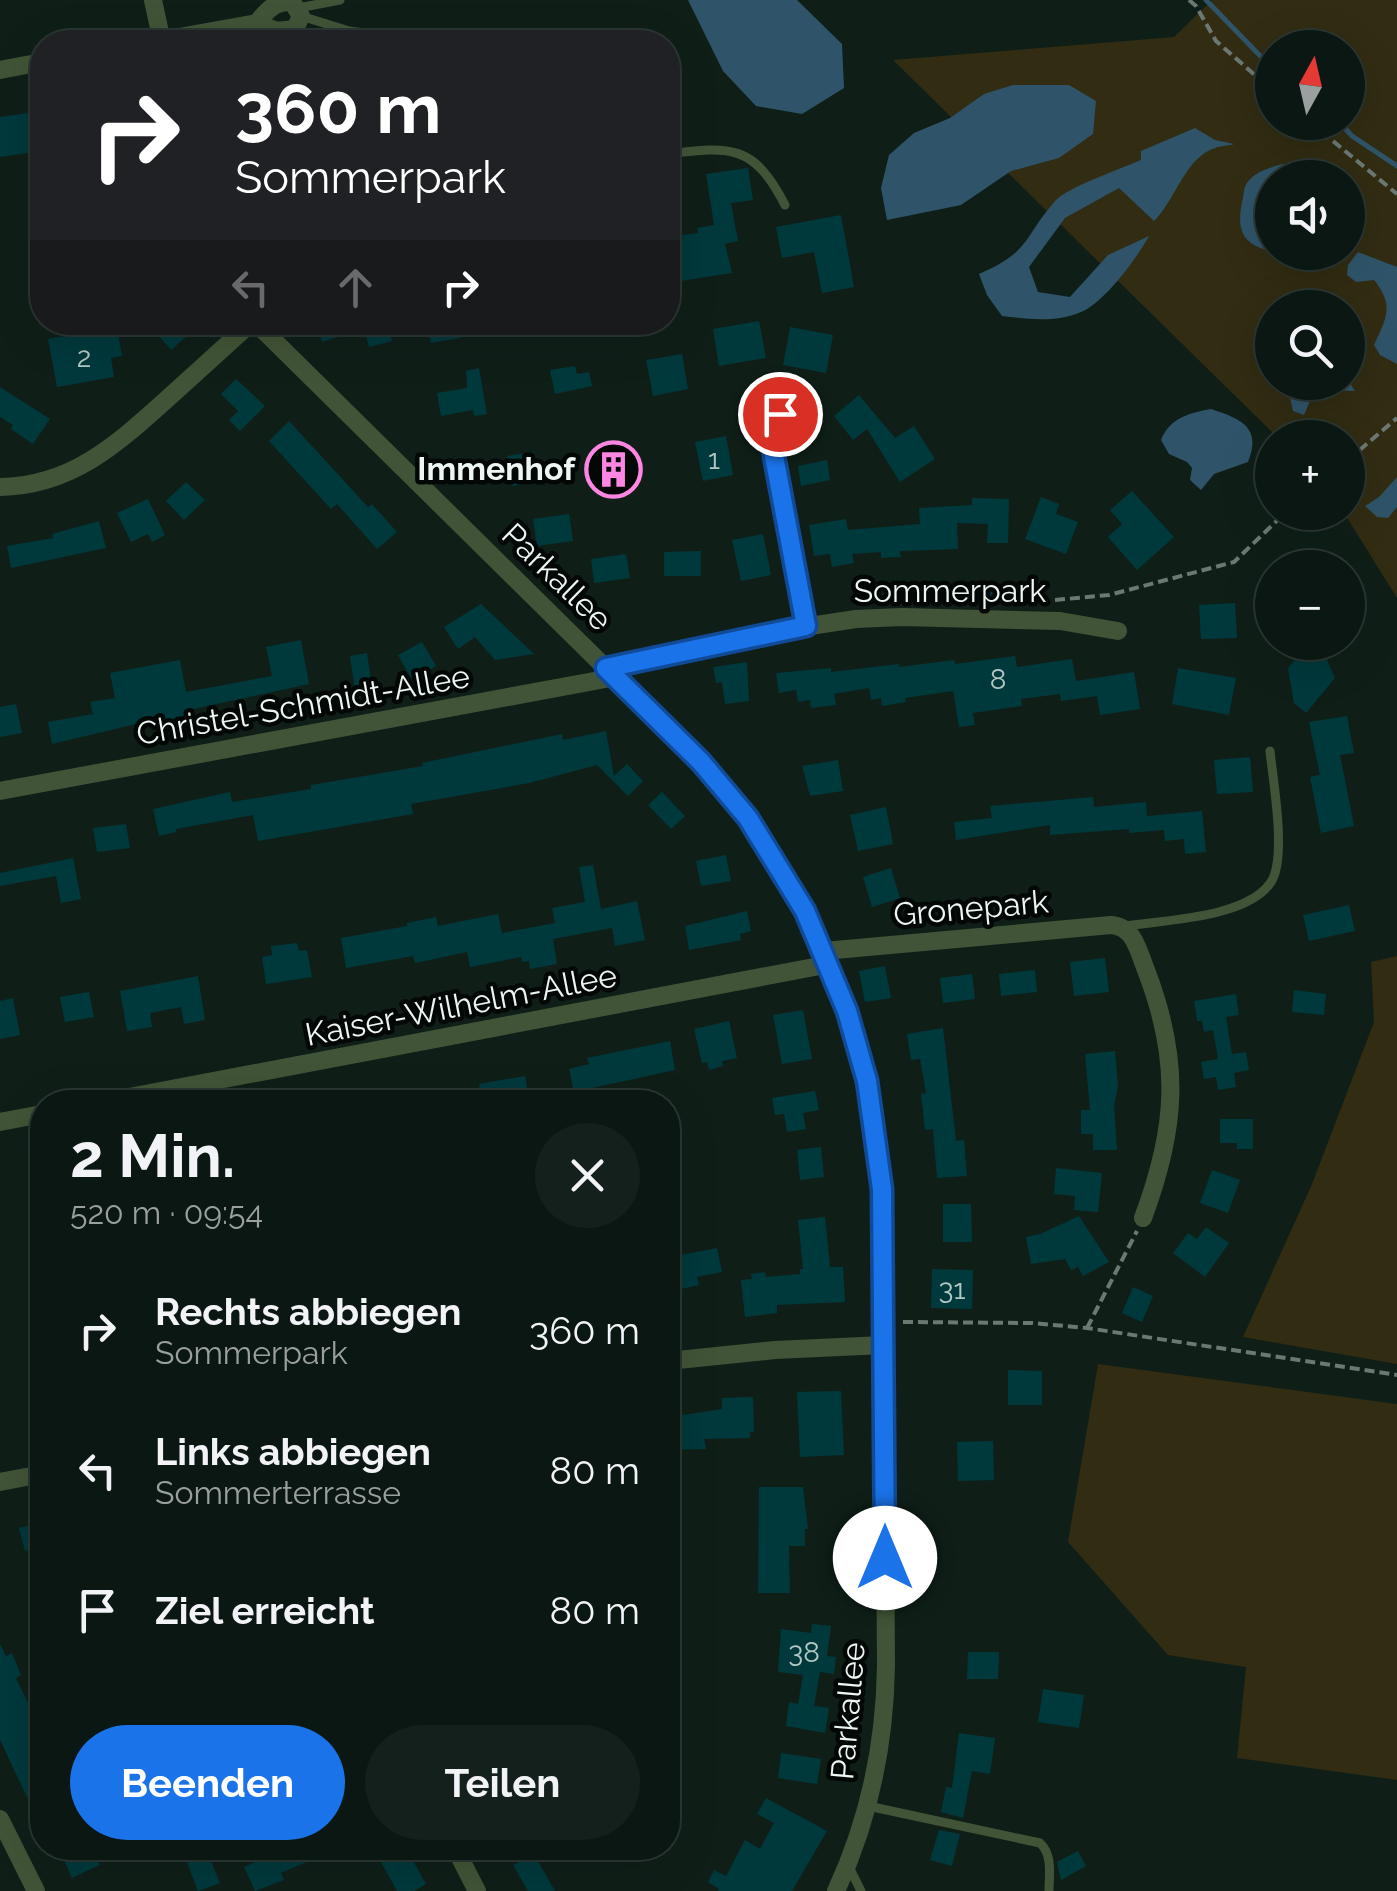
<!DOCTYPE html>
<html lang="de">
<head>
<meta charset="utf-8">
<style>
  :root { --surface:#0b1712; --page:#14201b; --text:#f1f3f6; --muted:#9a9f9f; --line:#2b3632; --accent:#1a73e8 }
  body { margin:0; font-family:Raleway,sans-serif; background:var(--page); color:var(--text); height:100vh; display:flex; flex-direction:column; font-size:38px; white-space:nowrap }
  * { box-sizing:border-box; margin:0 }
  p { font-size:32px; color:var(--muted) }
  .icon { flex:none; width:55px; height:55px; fill:none; stroke:currentColor; stroke-width:2; stroke-linecap:round; stroke-linejoin:round }
  .map { position:relative; flex:1; overflow:hidden }
  .sheet { position:absolute; left:30px; top:1090px; width:650px; height:770px; display:flex; flex-direction:column; background:var(--surface); border-radius:40px; box-shadow:0 10px 40px #0002,0 0 0 2px var(--line) }
  .sheet>* { flex:none }
  .hud { position:absolute; left:30px; top:30px; width:650px; height:305px; border-radius:40px; box-shadow:0 10px 40px #0002,0 0 0 2px var(--line); background:#202124; color:#fff; overflow:hidden }
  .needle { width:65px; rotate:8deg }
  .fabs { position:absolute; left:1255px; top:30px; display:grid; gap:20px }
  .fabs a { display:grid; place-items:center; width:110px; height:110px; border-radius:50%; background:var(--surface); box-shadow:0 10px 40px #0002,0 0 0 2px var(--line); font-size:50px }
  .pin { position:absolute; display:grid; place-items:center; width:85px; height:85px; color:#fff; margin:-42px; border:5px solid #fff; border-radius:50%; box-shadow:0 2px 10px #0007 }
  .me { position:absolute; width:110px; margin:-55px; rotate:0deg; stroke-linejoin:round; filter:drop-shadow(0 0 8px #0008) }
  .turn { display:flex; align-items:center; gap:35px; height:210px; padding:0 40px; font-size:45px }
  .turn .icon { width:130px; height:130px; stroke-width:2.5 }
  .turn b { display:block; font-size:70px; line-height:85px }
  .lanes { display:flex; align-items:center; height:95px; padding:0 40px; background:#0003; justify-content:center; gap:50px; direction:ltr }
  .lanes .off { opacity:.35 }
  .round { display:grid; place-items:center; flex:none; width:105px; height:105px; border-radius:52px; background:var(--page) }
  .summary { display:flex; align-items:center; justify-content:space-between; height:170px; padding:0 40px }
  h1 { font-size:60px; font-weight:700; line-height:75px }
  .button { display:flex; gap:20px; margin-top:auto; padding:20px 40px }
  .button a { flex:1; height:115px; border-radius:60px; background:var(--accent); color:#fff; font-size:40px; font-weight:700; line-height:115px; text-align:center }
  .button a+a { background:var(--page); color:var(--text) }
  ul { padding:0; list-style:none }
  li { display:flex; align-items:center; gap:30px; height:140px; padding:0 40px }
  li div { flex:1 }
  li b { display:block; font-size:38px }
  li em { font-style:normal }
  .map>svg:first-child { display:block }
</style>
</head>
<body>
<div class="map">
<svg width="1397" height="1891" viewBox="0 0 1397 1891">
  <rect width="100%" height="100%" fill="#0f1f18"/>
  <path fill="#312c12" fill-rule="evenodd" d="M1212,0H1397V598L1344,513L1348,512V438L1277,437L893,60L1174,37ZM1272,48H1348V122H1272ZM1272,178H1348V252H1272ZM1272,308H1348V382H1272Z
    M1397,956V1364L1243,1337L1312,1184L1374,1022L1371,962Z
    M1098,1364L1397,1404V1780L1237,1758L1246,1667L1168,1655L1068,1542Z"/>
  <path fill="#2f5469" d="M688,0H797L842,44L844,88L802,114L756,106L723,71Z
    M1013,85H1069L1096,101L1093,134L1059,158L1011,171L961,205L887,220L881,188L889,155L914,133L950,118L984,94Z
    M1195,128L1215,140L1234,144C1227,146 1217,146 1210,150C1184,162 1174,202 1154,221L1119,188L1065,218L1029,267L1038,292L1070,297L1108,255L1149,236C1137,258 1104,303 1081,312C1055,323 1028,319 1002,316L987,295L979,274C1032,251 1023,237 1056,200C1068,187 1123,168 1141,160V151Z
    M1282,164L1296,165L1305,177L1272,178V251C1240,245 1236,227 1243,198C1244,192 1244,187 1247,183C1255,171 1270,168 1282,164Z
    M1358,252L1397,267V364L1380,355L1374,345C1386,318 1395,306 1374,280L1356,282L1347,275L1348,265Z
    M1348,380L1355,391L1315,389L1304,415L1293,411L1287,383L1348,382Z
    M1211,409C1241,419 1262,427 1248,462L1214,474L1201,490L1190,480L1192,468L1187,462L1169,454L1161,440C1170,418 1189,413 1211,409Z
    M1397,477V507L1388,518L1377,517L1365,506L1379,497Z"/>
  <g fill="none" stroke-linecap="round" stroke-linejoin="round">
    <path stroke="#2f5469" stroke-width="5" d="M1206,0L1272,68
      M1339,122L1352,136L1397,166"/>
  </g>
  <path fill="#00393c" d="M42,111V162L29,164L28,153L0,157V117Z
    M748,168L753,200L731,203L738,241L725,244L732,273L668,283V237L698,233L697,228L714,225L706,174Z
    M841,215L854,287L822,293L814,252L782,258L776,227Z
    M759,321L766,358L719,366L713,329Z
    M160,322H203L171,350L153,329Z
    M316,322H387L392,341L369,347L364,328L322,342Z
    M427,322H457L460,338L431,343Z
    M117,327L122,356L111,358L114,377L57,387L48,339Z
    M790,327L833,335L826,373L783,365Z
    M682,354L688,389L653,396L646,360Z
    M575,366L577,374L589,372L592,386L555,394L550,370Z
    M479,368L487,414L474,416L473,410L441,416L437,393L467,388L466,371Z
    M236,379L265,406L240,431L229,420L238,411L221,394Z
    M0,387L50,419L33,444L11,429L13,425L0,417Z
    M859,395L895,438L914,426L935,459L900,482L867,429L853,440L834,416Z
    M289,421L368,507L372,504L397,532L377,549L337,504L331,509L269,441Z
    M726,436L733,475L703,481L695,442Z
    M534,452L538,482L512,486L507,456Z
    M627,454L631,480L601,485L596,459Z
    M827,460L830,480L801,486L798,466Z
    M186,482L205,500L184,520L166,501Z
    M1132,491L1174,537L1137,570L1108,537L1122,524L1110,510Z
    M1041,497L1059,504L1056,514L1078,522L1066,554L1025,539Z
    M972,498L1009,499L1008,543H987L988,524L957,523L958,549L900,551L901,557L881,558V552L852,554L854,563L832,567L830,554L814,556L809,525L846,519L848,530L920,524L919,508L972,505Z
    M148,499L165,535L152,542L148,534L131,542L117,513Z
    M569,514L573,541L537,546L533,519Z
    M99,521L106,548L11,568L7,546L53,538L52,534Z
    M763,534L771,575L741,581L732,540Z
    M701,551V576H664V552Z
    M626,554L630,578L594,583L591,559Z
    M971,588H1000L1001,602L971,603Z
    M1235,603L1237,638L1201,639L1199,605Z
    M481,604L534,654L495,660L475,637L458,649L444,627Z
    M301,640L309,684L189,710L191,717L153,724V720L52,744L48,722L93,714L90,702L115,698L110,673L180,660L186,692L272,676L266,647Z
    M422,642L436,666L412,680L398,655Z
    M1310,642H1319L1335,678L1306,713L1294,703L1288,668Z
    M367,653L372,688L355,691L350,656Z
    M1015,656L1017,667L1072,659L1076,681L1134,672L1140,709L1100,715L1097,696L1061,701L1060,694L1021,699L1022,706L973,713L975,725L959,727L953,691L905,698L906,702L882,706L881,698L871,700L869,688L834,694L836,705L811,708L810,700L798,702L796,690L779,693L776,673L831,668V672L899,664V667L954,660L955,664Z
    M747,662L749,701L725,704L722,682L716,683L713,667Z
    M1178,668L1236,678L1229,715L1172,704Z
    M16,704L22,733L0,737V707Z
    M1347,716L1354,753L1340,755L1354,826L1321,833L1310,777L1320,775L1309,722Z
    M606,731L614,776L627,764L643,781L628,796L597,765L529,783L411,804L413,814L258,841L253,815L176,829V832L159,836L153,809L230,792L232,802L311,789V785L423,766L422,763L562,734L563,740Z
    M1250,757L1253,792L1217,794L1214,760Z
    M838,760L843,791L810,796L802,766Z
    M662,792L685,816L671,829L648,805Z
    M1093,797L1094,807L1146,802L1147,816L1202,811L1206,852L1185,854L1184,839L1165,841L1164,830L1129,833V829L1050,835V825L956,840L954,822L992,818L990,806Z
    M886,807L893,844L858,851L850,815Z
    M126,824L130,848L97,852L93,828Z
    M726,855L731,881L701,886L696,861Z
    M73,858L81,899L61,903L56,876L0,886V873Z
    M593,865L601,909L637,901L645,940L615,946L612,928L553,939L557,964L530,969L529,961L522,962L521,957L470,967L467,952L415,963L413,956L346,968L341,938L407,926V923L436,917L438,926L498,914L502,933L555,923L552,908L585,902L579,867Z
    M891,868L900,898L872,907L863,877Z
    M1349,905L1355,931L1309,941L1303,915Z
    M747,911L751,931L740,934L741,940L689,950L685,926Z
    M297,943L299,951L307,950L312,977L266,984L262,957L272,955L271,946Z
    M1105,958L1109,992L1074,996L1070,962Z
    M885,966L891,998L865,1002L859,971Z
    M1035,970L1037,992L1001,996L999,974Z
    M972,974L975,999L943,1003L940,978Z
    M198,976L205,1020L184,1024L181,1007L150,1013L152,1027L127,1031L120,991Z
    M1294,990L1326,994L1324,1015L1292,1012Z
    M89,992L94,1017L65,1022L60,997Z
    M1236,994L1239,1015L1226,1017L1232,1054L1246,1052L1249,1070L1234,1073L1236,1087L1218,1090L1216,1077L1204,1079L1201,1062L1218,1059L1213,1030L1204,1032L1202,1021H1197L1194,1001Z
    M13,998L20,1035L0,1039V1001Z
    M803,1010L812,1059L782,1064L773,1015Z
    M729,1021L737,1058L722,1061L723,1066L709,1070L707,1062L702,1063L694,1029Z
    M943,1028L956,1141L964,1140L967,1176L937,1178L933,1129L925,1130L921,1094L926,1093L920,1059L911,1060L907,1034Z
    M670,1041L675,1070L574,1092L569,1069L589,1064L587,1058Z
    M1115,1051L1118,1086L1114,1106L1117,1150H1093V1134H1081V1110H1090L1085,1054Z
    M525,1076L530,1102H482L479,1084Z
    M815,1091L819,1110L803,1113L806,1129L787,1132L784,1114L775,1115L772,1098Z
    M1220,1119H1253V1149H1237V1143H1220Z
    M821,1147L824,1177L800,1180L797,1150Z
    M1056,1168L1102,1173L1098,1212L1074,1210L1075,1196L1054,1194Z
    M1212,1170L1240,1180L1228,1213L1200,1203Z
    M943,1204H971L972,1242H943Z
    M1079,1216L1109,1262L1083,1276L1078,1267L1071,1270L1065,1259L1031,1264L1026,1237L1040,1234Z
    M825,1217L830,1267H843L845,1302L777,1305V1313L745,1317L741,1280L752,1279L751,1274L765,1272L766,1277L800,1274V1269H803L798,1220Z
    M1206,1227L1229,1243L1205,1277L1173,1253L1188,1233L1197,1239Z
    M717,1248L722,1272L697,1277L699,1285L681,1289L671,1257Z
    M932,1269L973,1270L972,1309L931,1308Z
    M1133,1287L1153,1296L1142,1322L1122,1313Z
    M1008,1370L1042,1371V1405H1008Z
    M841,1391L844,1455L800,1457L797,1392Z
    M753,1397L754,1432H750V1438L704,1439L706,1449L669,1450L668,1414L682,1412L683,1415L722,1409V1398Z
    M993,1441L994,1480L958,1481L957,1442Z
    M759,1487H803L808,1529H805V1546H789L790,1593H758Z
    M42,1522V1546L25,1551L19,1528Z
    M812,1624L831,1626L827,1656L836,1657L834,1674L820,1672L814,1706L829,1708L825,1733L786,1726L789,1702L798,1704L803,1675L778,1672L781,1629L811,1633Z
    M0,1644L6,1656L12,1653L21,1675L16,1678L39,1726L31,1730L42,1752V1816L32,1795L27,1797L0,1740Z
    M968,1652H999L998,1679H967Z
    M1043,1689L1084,1695L1079,1728L1038,1722Z
    M959,1733L995,1738L990,1774L972,1771L963,1818L941,1812L946,1787L952,1788Z
    M781,1753L821,1759L817,1784L778,1778Z
    M766,1798L827,1831L792,1891H718L719,1889L708,1882L714,1870L726,1876L745,1840L760,1849L774,1823L757,1814Z
    M939,1830L960,1834L952,1866L930,1860Z
    M81,1848H91L100,1865L72,1878L62,1856Z
    M277,1848H311L316,1858L281,1873L284,1880L255,1891L244,1867L279,1851Z
    M373,1848H406L426,1884L414,1891H397Z
    M1078,1851L1086,1866L1061,1880L1057,1862Z
    M208,1854L220,1883L198,1891L187,1863Z
    M534,1854L555,1891H528L513,1865Z"/>
  <g fill="none" stroke-linecap="round" stroke-linejoin="round">
    <path stroke="#6c7973" stroke-width="4" stroke-dasharray="10 5" stroke-linecap="butt" d="M1189,0L1196,6L1216,41L1272,90
      M1310,122L1397,194
      M1348,460L1397,418
      M1055,600L1109,595L1234,562L1286,512
      M903,1322L1032,1323L1087,1328L1397,1375
      M1087,1328L1137,1231"/>
    <path stroke="#425437" stroke-width="9" d="M298,8L340,0
      M301,16L349,31L437,42
      M668,154C730,146 754,144 785,205
      M1125,926C1164,920 1248,918 1271,882C1287,858 1273,781 1270,751
      M868,1806L1040,1843C1053,1855 1049,1875 1049,1891
      M849,1867L861,1891"/>
    <path stroke="#425437" stroke-width="18" d="M153,0L162,42
      M151,42L257,23L277,31L295,29L301,16L292,2C275,1 267,10 257,23
      M0,70L42,62
      M255,322L701,762C798,874 864,1008 879,1157C886,1225 884,1293 884,1362C885,1463 885,1564 886,1665C885,1744 869,1820 836,1891
      M751 424a16 16 0 1 1 32 0a16 16 0 1 1-32 0Z
      M771,440L806,626
      M0,487C71,486 116,445 166,400C195,374 223,348 252,322
      M606,668L777,631L856,619L902,617L1060,621L1118,631
      M0,791L616,677
      M824,951L1111,925C1135,927 1138,951 1146,970C1181,1061 1177,1127 1143,1218
      M103,1102L830,964
      M0,1122L42,1114
      M668,1361L775,1350L884,1345
      M0,1482L42,1474
      M0,1819L36,1891
      M455,1848L477,1891"/>
  </g>
  <g fill="none" stroke-linecap="round" stroke-linejoin="round">
    <defs>
      <path id="route" d="M780,414C786,425 782,435 771,440L806,626L606,668L701,762L748,818L805,911L847,1011L867,1081L882,1189L885,1558"/>
    </defs>
    <use href="#route" stroke="#114b97" stroke-width="25"/>
    <use href="#route" stroke="#1a73e8" stroke-width="18"/>
  </g>
  <defs>
    <symbol id="building-ring" viewBox="-11 -11 22 22"><circle r="9.5" fill="#030705" stroke="#fd86e2" stroke-width="1.5"/><path d="M-4-6H4V6H1V3H-1V6H-4ZM-2.5-4.3h1.7v1.8h-1.7ZM.8-4.3h1.7v1.8H.8ZM-2.5-1h1.7V.8h-1.7ZM.8-1h1.7V.8H.8Z" fill="#fd86e2"/></symbol>
  </defs>
  <g fill-rule="evenodd">
    <use href="#building-ring" x="582" y="438" width="63" height="63"/>
  </g>
  <g text-anchor="middle" stroke-width="9" stroke-linejoin="round" paint-order="stroke">
    <g font-size="28" fill="#b1c7c4">
      <text x="84" y="367">2</text>
      <text x="714" y="469">1</text>
      <text x="998" y="689">8</text>
      <text x="952" y="1299">31</text>
      <text x="804" y="1662">38</text>
    </g>
    <g font-size="32" font-weight="bold" fill="#ecf6f2" stroke="#030705" text-anchor="end">
      <text x="575" y="480">Immenhof</text>
    </g>
    <g font-size="32" fill="#ecf6f2" stroke="#030705">
      <text transform="translate(557 577) rotate(44)" y="11">Parkallee</text>
      <text x="950" y="602">Sommerpark</text>
      <text transform="translate(303 705) rotate(-10)" y="11">Christel-Schmidt-Allee</text>
      <text transform="translate(971 908) rotate(-5)" y="11">Gronepark</text>
      <text transform="translate(461 1005) rotate(-11)" y="11">Kaiser-Wilhelm-Allee</text>
      <text transform="translate(848 1711) rotate(-85)" y="11">Parkallee</text>
    </g>
  </g>
</svg>
<div class="fabs">
<a><svg class="needle" viewBox="-14 -14 28 28"><path d="M0-13l5 13h-10z" fill="#e53935"/><path d="M0 13l5-13h-10z" fill="#9a9f9f"/></svg></a>
<a><svg class="icon" aria-label="sound" viewBox="0 0 24 24"><path d="M4 9h4l5-4v14l-5-4H4zM17 9q2 3 0 6"/></svg></a>
<a><svg class="icon" aria-label="search" viewBox="0 0 24 24"><circle cx="10" cy="10" r="6"/><path d="M15 15l6 6"/></svg></a>
<a>+</a>
<a>−</a>
</div>
<div class="pin" style="left:780px;top:414px;background:#d93025"><svg class="icon" aria-label="arrive" viewBox="0 0 24 24"><path d="M6 21V4h12l-3 4 3 4H6"/></svg></div>
<svg class="me" style="left:885px;top:1558px" viewBox="-20 -20 40 40"><circle r="19" fill="#fff"/><path d="M0-13L10 11 0 6-10 11z" fill="#1a73e8"/></svg>
<div class="hud">
<div class="turn"><svg class="icon" aria-label="right" viewBox="0 0 24 24"><path d="M7 20v-9h11M14 6l5 5-5 5"/></svg><div><b>360 m</b>Sommerpark</div></div>
<div class="lanes"><svg class="icon off" aria-label="left" viewBox="0 0 24 24"><path d="M17 20v-9H6M10 6l-5 5 5 5"/></svg><svg class="icon off" aria-label="ahead" viewBox="0 0 24 24"><path d="M12 20V5M6 11l6-6 6 6"/></svg><svg class="icon" aria-label="right" viewBox="0 0 24 24"><path d="M7 20v-9h11M14 6l5 5-5 5"/></svg></div>
</div>
<section class="sheet">
<div class="summary"><div><h1>2 Min.</h1><p>520 m · 09:54</p></div><a class="round"><svg class="icon" aria-label="close" viewBox="0 0 24 24"><path d="M6 6l12 12M18 6L6 18"/></svg></a></div>
<ul>
<li><svg class="icon" aria-label="right" viewBox="0 0 24 24"><path d="M7 20v-9h11M14 6l5 5-5 5"/></svg><div><b>Rechts abbiegen</b><p>Sommerpark</p></div><em>360 m</em></li>
<li><svg class="icon" aria-label="left" viewBox="0 0 24 24"><path d="M17 20v-9H6M10 6l-5 5 5 5"/></svg><div><b>Links abbiegen</b><p>Sommerterrasse</p></div><em>80 m</em></li>
<li><svg class="icon" aria-label="arrive" viewBox="0 0 24 24"><path d="M6 21V4h12l-3 4 3 4H6"/></svg><div><b>Ziel erreicht</b></div><em>80 m</em></li>
</ul>
<div class="button"><a>Beenden</a><a>Teilen</a></div>
</section>
</div>
</body>
</html>
